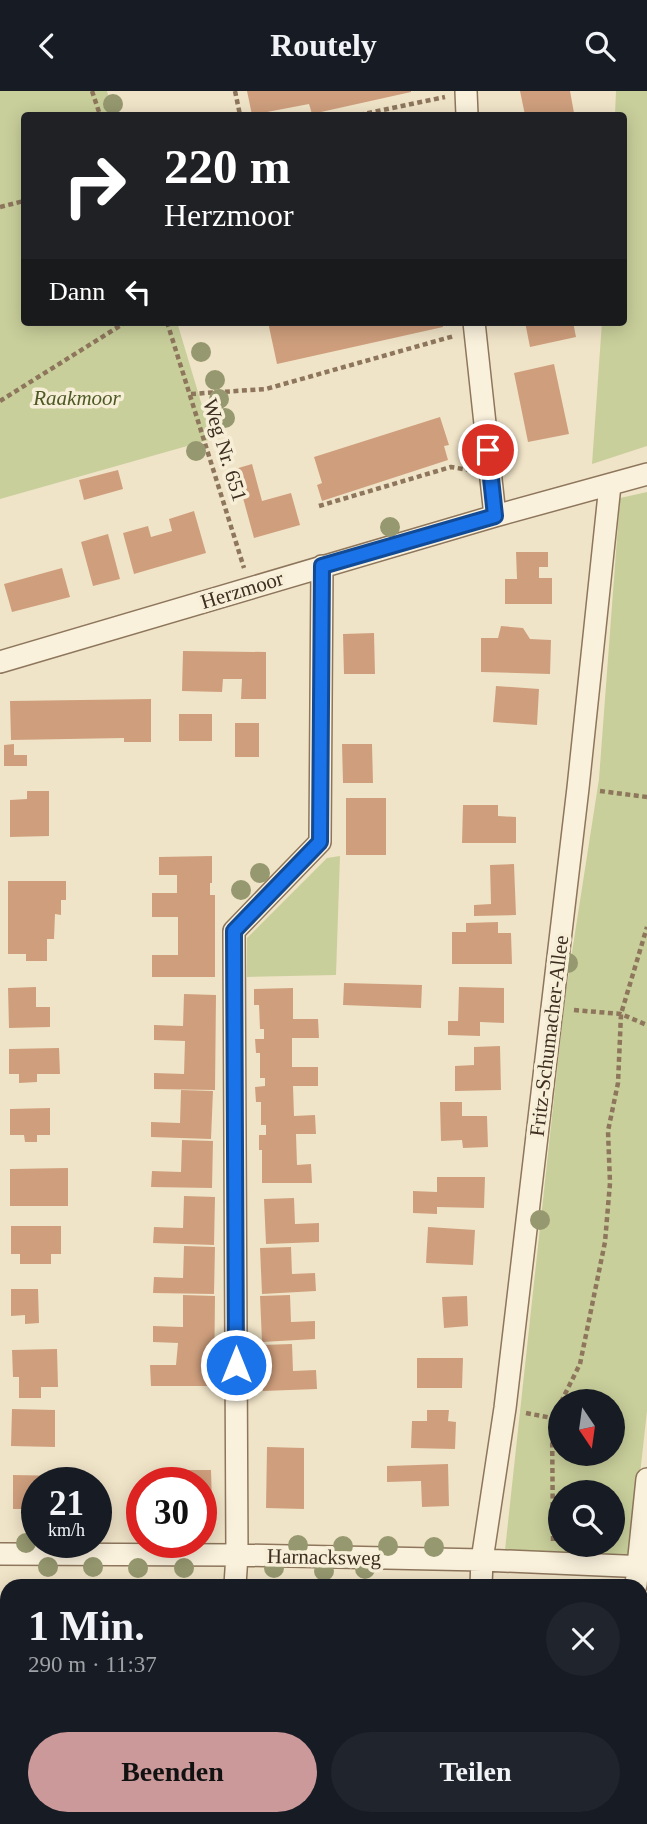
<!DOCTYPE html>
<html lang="de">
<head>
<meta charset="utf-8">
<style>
  :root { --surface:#171b24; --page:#20242c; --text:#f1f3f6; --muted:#9ea1a6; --accent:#cc999b }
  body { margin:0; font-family:"Times New Roman",serif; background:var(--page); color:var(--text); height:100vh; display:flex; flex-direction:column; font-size:26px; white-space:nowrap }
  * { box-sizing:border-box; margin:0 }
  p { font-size:23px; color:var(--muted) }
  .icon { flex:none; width:38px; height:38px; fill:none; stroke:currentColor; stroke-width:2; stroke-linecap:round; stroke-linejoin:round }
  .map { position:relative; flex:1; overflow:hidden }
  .details { position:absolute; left:0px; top:1488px; width:648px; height:247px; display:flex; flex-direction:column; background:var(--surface); border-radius:21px 21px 0 0; box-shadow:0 4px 18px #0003 }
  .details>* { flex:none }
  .hud { position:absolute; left:21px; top:21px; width:606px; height:214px; border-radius:7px; box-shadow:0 4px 18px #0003; background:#202124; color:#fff; overflow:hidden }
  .needle { width:46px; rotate:167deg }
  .controls { position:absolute; left:548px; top:1298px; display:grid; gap:14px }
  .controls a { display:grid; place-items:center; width:77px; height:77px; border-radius:50%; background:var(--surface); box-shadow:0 4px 18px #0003; font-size:35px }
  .speed { position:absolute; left:21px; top:1376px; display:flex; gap:14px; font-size:35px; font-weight:700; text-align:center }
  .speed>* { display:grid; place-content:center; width:91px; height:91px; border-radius:50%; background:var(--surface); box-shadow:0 4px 18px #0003; line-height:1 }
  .speed small { font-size:18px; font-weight:400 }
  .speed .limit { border:10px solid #d22; background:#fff; color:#111 }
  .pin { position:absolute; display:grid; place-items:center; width:60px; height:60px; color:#fff; margin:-30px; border:4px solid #fff; border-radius:50%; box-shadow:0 2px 7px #0007 }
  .me { position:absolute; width:77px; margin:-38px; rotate:0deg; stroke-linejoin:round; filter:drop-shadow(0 0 5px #0008) }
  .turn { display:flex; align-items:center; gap:24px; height:147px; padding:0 28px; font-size:32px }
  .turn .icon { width:91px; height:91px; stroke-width:2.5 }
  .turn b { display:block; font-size:49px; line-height:60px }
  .then { display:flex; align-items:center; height:66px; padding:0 28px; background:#0003; gap:14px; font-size:26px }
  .round { display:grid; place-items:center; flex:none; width:74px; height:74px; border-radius:37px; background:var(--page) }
  .overview { display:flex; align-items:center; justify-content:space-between; height:119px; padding:0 28px }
  h1 { font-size:42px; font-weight:800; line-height:52px }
  .primary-button { display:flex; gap:14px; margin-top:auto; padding:14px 28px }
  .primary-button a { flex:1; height:80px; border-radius:42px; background:var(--accent); color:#111; font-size:28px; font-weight:800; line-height:80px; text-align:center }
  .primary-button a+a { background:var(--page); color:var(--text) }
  header { display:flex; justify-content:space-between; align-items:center; height:91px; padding:0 28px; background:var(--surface); font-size:32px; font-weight:800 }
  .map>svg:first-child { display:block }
</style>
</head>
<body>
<header><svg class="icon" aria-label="back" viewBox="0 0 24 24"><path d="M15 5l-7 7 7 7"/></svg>Routely<svg class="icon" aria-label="search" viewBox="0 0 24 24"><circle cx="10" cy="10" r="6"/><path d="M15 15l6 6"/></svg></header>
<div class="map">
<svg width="647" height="1733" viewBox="0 0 647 1733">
  <rect width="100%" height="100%" fill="#f0e4c8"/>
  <path fill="#c9cf9b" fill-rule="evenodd" d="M0,0H107L114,24H24V231H177L212,348L0,408Z
    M616,0H647V355L592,373L602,231H623V24H615Z
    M647,401V1320L631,1465L505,1459L565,906L599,688L620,407ZM560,1311H612V1363H560ZM560,1402H612V1454H560Z
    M340,765L336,884L247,886V847L327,767Z
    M487,1727H611L610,1733H487Z"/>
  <path fill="#cf9f7d" d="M247,0H411V1L312,23L309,13L252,24Z
    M520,0H570L574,22L563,24H525Z
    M268,231H442L443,236L277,273Z
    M525,231H573L576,246L530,256Z
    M554,273L569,343L528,351L514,282Z
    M440,326L449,354L444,355L448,369L322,410L317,394L322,392L314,366Z
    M252,373L262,410L291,402L300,434L254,447L235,378Z
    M118,379L123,398L84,409L79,389Z
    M194,420L206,462L134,483L123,442L148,435L151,446L172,440L169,428Z
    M108,443L120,488L93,495L81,451Z
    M516,461H548V476H539V487H552V513H505V488H517Z
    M62,477L70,506L12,521L4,493Z
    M501,535L523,537L530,548L551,549L550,583L481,581V547H498Z
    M374,542L375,583H344L343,543Z
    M183,560L266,561V608H241L242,588H223L222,601L182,600Z
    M496,595L539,598L537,634L493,631Z
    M151,608V651H124V647L11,649L10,610Z
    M179,623H212V650H179Z
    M235,632H259V666H235Z
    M14,653V664H27V675H4V654Z
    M342,653H372L373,692H343Z
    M27,700H49V745L10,746V709L27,708Z
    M346,707H386V764H346Z
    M463,714H498V725L516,726V752H462Z
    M212,765V792H210V804H215V886H152V864H178V826H152V802H177V784H159V766Z
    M514,773L516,824L474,825V814L491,813L490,774Z
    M8,790H66V809H61V824L55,823L54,848H47V870H26V863H8Z
    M498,831V842H511L512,873H452V841H466V832Z
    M344,892L422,894L421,917L343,914Z
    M36,896V916H50V936L9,937L8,897Z
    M459,896L504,897V932L480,931V945L448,944V930H458Z
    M293,897V928H318L319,947H292V976H318V995H293L294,1025L315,1024L316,1043H296L297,1074L311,1073L312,1092H262V1059H259V1044H266V1034H261V1011H256L255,996L265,995V987H260V962H256L255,948H264V938H260L259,914H254V898Z
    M184,903L216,904L215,999L154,998V982L184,983L185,950L154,949V934L183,935Z
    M500,955L501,999L455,1000V975L474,974V956Z
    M59,957L60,983H37V991L19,992V983H9V958Z
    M181,999L213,1000L211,1048L151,1046V1031L180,1032Z
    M440,1011H462V1025H487L488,1056L463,1057L462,1049L441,1050Z
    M50,1017V1044H37V1051H25L24,1044H10V1018Z
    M182,1049L213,1050L212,1097L151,1096L152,1080L181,1081Z
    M68,1077V1115H10V1078Z
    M437,1086H485L484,1117L437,1116V1123L413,1122V1100L437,1101Z
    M184,1105L215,1106L214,1154L153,1152L154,1136L183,1137Z
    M294,1107L295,1133L319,1132V1151L266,1153L264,1108Z
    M11,1135H61V1163H51V1173H20V1163H11Z
    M428,1136L475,1139L473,1174L426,1172Z
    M184,1155L215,1156L214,1203L153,1202L154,1186L183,1187Z
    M291,1156L292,1183L315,1182L316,1200L262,1203L260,1157Z
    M11,1198H38L39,1232L25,1233V1224L11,1225Z
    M183,1204L215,1205L214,1295H151L150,1274H176L178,1252L153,1251V1235L183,1236Z
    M290,1204L291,1231L315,1230V1248L262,1251L260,1205Z
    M467,1205L468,1235L444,1237L442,1206Z
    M292,1253L293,1280L316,1279L317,1298L263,1300L261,1254Z
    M57,1258L58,1296H41V1307H19V1286H13L12,1259Z
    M417,1267H463L462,1297H417Z
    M12,1318L55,1319V1356L11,1355Z
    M427,1319H449L448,1330L456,1331L455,1358L411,1357L412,1330H427Z
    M267,1356L304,1357V1418L266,1417Z
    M448,1373L449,1415L422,1416L421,1390L387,1391V1375Z
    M178,1379H211L212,1413H201V1391H178Z
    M13,1384L65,1385V1391H37V1418H13Z
    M13,1727H55L54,1733H13Z
    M168,1727H208V1733H168Z
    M253,1727H312V1730H290V1733H253Z
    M389,1727L433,1728V1733H389Z"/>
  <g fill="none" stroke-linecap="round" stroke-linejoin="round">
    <defs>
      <path id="minor" d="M466,0L467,24
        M474,231L495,425
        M0,571L495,425L647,383
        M0,1463L237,1464L482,1469L647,1476
        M235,1494L237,1464L234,840L320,751L322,475
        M481,1494L482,1469L505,1317L552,917L578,697L610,394
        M636,1494L647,1388
        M230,1733V1727
        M469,1733V1727
        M627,1733L628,1727"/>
    </defs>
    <use href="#minor" stroke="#8d765c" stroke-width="24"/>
    <path stroke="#8d765c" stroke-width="4.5" stroke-dasharray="5 3.5" stroke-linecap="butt" d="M92,0L100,24
      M235,0L240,24
      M359,24L445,6
      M0,116L24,110
      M167,231L244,477
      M191,303L266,298L454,245
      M0,310L126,231
      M319,415L451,376L469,379
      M600,700L647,706
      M574,919L621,923L647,934
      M561,1311L580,1273L605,1151L610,1092L608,1040L618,992L621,923L647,836
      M526,1322L552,1327
      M553,1450L552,1327L560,1312"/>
    <use href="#minor" stroke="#faf1dc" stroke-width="21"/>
  </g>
  <g fill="#96986f">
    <circle cx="113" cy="13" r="10"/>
    <circle cx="201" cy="261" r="10"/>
    <circle cx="215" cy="289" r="10"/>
    <circle cx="219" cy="308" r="10"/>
    <circle cx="225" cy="327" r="10"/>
    <circle cx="196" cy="360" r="10"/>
    <circle cx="390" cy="436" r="10"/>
    <circle cx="260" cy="782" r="10"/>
    <circle cx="241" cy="799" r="10"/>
    <circle cx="568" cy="872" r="10"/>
    <circle cx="540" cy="1129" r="10"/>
    <circle cx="26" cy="1452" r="10"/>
    <circle cx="298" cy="1454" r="10"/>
    <circle cx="343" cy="1455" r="10"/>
    <circle cx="388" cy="1455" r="10"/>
    <circle cx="434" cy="1456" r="10"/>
    <circle cx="48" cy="1476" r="10"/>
    <circle cx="93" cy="1476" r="10"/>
    <circle cx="138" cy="1477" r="10"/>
    <circle cx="184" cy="1477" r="10"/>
    <circle cx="274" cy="1477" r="10"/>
    <circle cx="365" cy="1478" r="10"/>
    <circle cx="324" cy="1480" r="10"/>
  </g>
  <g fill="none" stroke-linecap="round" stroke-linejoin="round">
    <defs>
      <path id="route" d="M236,1274L234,840L320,751L322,475L495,425L488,359"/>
    </defs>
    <use href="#route" stroke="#114b97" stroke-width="18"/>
    <use href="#route" stroke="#1a73e8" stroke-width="12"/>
  </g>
  <g text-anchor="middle" stroke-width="7" stroke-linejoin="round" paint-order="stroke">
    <g font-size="21" font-style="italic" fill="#4d5a26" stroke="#f7eed8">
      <text x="77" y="314">Raakmoor</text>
    </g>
    <g font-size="21" fill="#3d2e20" stroke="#f7eed8">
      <text transform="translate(225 359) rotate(73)" y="7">Weg Nr. 651</text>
      <text transform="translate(242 499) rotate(-17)" y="7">Herzmoor</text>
      <text transform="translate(549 945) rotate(-83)" y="7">Fritz-Schumacher-Allee</text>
      <text transform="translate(324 1466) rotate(1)" y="7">Harnacksweg</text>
    </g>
  </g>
</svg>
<div class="controls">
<a><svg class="needle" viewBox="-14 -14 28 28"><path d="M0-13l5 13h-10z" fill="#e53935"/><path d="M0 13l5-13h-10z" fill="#9ea1a6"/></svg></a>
<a><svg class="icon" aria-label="search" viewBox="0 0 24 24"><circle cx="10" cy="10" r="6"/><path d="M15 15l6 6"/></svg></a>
</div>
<div class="speed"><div>21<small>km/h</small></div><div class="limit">30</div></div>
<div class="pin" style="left:488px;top:359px;background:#d93025"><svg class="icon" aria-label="arrive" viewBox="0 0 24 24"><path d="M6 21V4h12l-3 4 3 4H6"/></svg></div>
<svg class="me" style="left:236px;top:1274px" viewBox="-20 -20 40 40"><circle r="17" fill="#1a73e8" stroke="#fff" stroke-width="3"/><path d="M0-11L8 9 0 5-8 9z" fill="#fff"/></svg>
<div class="hud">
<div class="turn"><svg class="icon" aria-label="right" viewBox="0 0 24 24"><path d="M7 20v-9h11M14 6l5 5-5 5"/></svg><div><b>220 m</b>Herzmoor</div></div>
<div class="then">Dann<svg class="icon" aria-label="left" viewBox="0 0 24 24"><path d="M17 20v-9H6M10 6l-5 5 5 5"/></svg></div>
</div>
<section class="details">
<div class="overview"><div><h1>1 Min.</h1><p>290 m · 11:37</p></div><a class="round"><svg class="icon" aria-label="close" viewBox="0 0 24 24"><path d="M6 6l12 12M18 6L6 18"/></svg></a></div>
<div class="primary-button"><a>Beenden</a><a>Teilen</a></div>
</section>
</div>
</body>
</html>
